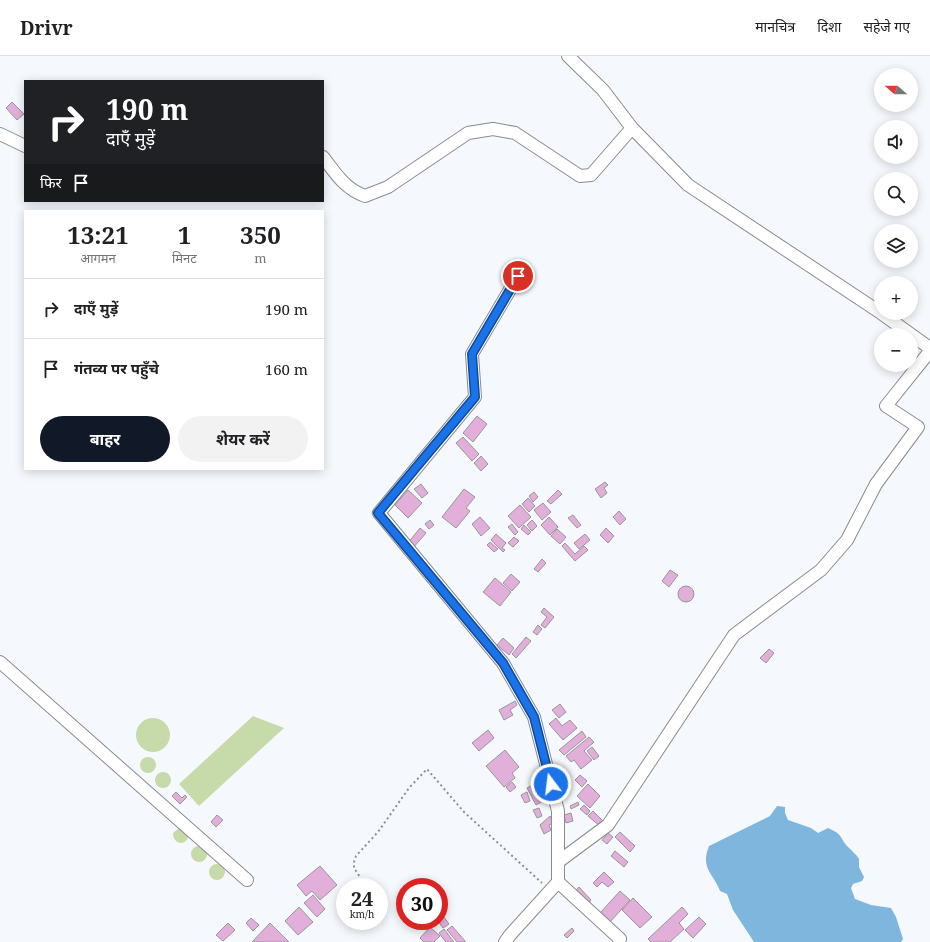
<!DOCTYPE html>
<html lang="hi">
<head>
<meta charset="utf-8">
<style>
  :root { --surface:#fff; --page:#f2f2f2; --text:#202124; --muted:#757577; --line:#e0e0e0; --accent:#111827 }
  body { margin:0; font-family:"Noto Serif","Noto Sans Devanagari",serif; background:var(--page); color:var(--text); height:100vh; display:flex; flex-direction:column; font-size:15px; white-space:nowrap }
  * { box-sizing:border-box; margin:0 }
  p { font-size:13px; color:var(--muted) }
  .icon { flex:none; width:22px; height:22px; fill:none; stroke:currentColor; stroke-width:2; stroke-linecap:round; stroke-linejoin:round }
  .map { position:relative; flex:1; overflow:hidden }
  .side { position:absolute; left:24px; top:154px; width:300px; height:260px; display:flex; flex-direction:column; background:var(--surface); border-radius:0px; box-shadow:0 2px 10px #0003 }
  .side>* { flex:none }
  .hud { position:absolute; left:24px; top:24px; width:300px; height:122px; border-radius:0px; box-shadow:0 2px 10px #0003; background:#202124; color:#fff; overflow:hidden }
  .needle { width:26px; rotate:290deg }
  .fabs { position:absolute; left:874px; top:12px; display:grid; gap:8px }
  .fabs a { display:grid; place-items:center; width:44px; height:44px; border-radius:50%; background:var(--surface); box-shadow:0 2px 10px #0003; font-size:20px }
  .speed { position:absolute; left:336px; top:822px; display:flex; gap:8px; font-size:20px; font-weight:700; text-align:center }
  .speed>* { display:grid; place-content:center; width:52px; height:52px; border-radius:50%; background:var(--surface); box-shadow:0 2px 10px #0003; line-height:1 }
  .speed small { font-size:10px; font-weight:400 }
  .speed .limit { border:6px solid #d22; background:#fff; color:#111 }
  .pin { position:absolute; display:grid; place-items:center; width:34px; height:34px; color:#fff; margin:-17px; border:2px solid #fff; border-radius:50%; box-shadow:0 1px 4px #0007 }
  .me { position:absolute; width:44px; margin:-22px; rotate:345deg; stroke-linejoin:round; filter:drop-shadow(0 0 3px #0008) }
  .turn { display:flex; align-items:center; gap:14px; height:84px; padding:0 16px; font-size:18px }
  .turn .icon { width:52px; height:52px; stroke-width:2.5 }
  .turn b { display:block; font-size:28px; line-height:34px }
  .then { display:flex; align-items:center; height:38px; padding:0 16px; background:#0003; gap:8px; font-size:15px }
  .eta { display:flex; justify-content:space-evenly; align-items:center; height:68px; text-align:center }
  .eta b { font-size:24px; font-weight:700; line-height:28px }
  .button { display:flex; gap:8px; margin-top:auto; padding:8px 16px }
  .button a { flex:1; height:46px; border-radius:24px; background:var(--accent); color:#fff; font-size:16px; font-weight:700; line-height:46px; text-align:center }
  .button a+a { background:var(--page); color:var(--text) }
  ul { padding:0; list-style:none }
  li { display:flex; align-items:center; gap:12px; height:60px; padding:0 16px; border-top:1px solid var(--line) }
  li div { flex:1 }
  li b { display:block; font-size:15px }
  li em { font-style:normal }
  header { display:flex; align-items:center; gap:24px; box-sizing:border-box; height:56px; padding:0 20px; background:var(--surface); border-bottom:1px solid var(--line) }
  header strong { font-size:19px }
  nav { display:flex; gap:22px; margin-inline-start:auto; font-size:14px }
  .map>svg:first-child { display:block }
</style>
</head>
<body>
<header>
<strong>Drivr</strong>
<nav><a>मानचित्र</a><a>दिशा</a><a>सहेजे गए</a></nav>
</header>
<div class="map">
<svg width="930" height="886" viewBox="0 0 930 886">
  <rect width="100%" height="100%" fill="#f5f9fd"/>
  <path fill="#c7daaa" d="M253,660L284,672L199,750L179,728Z
    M136 679a17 17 0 1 1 34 0a17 17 0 1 1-34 0Z
    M140 709a8 8 0 1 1 16 0a8 8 0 1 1-16 0Z
    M155 724a8 8 0 1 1 16 0a8 8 0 1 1-16 0Z
    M179,772L189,780C185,791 173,788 173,777Z
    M191 798a8 8 0 1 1 16 0a8 8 0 1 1-16 0Z
    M209 816a8 8 0 1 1 16 0a8 8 0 1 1-16 0Z"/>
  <path fill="#7eb6de" d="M777,750L785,751V757L788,764L811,772L818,777L828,772C844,779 839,781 848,791C852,795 856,798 859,803V811L864,821L862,825L853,828L851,832L855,843L871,849L891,852L896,861L903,883L901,886H754L733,854L727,838L720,835C713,816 700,813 709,790L770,760Z"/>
  <path fill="#e2afdb" stroke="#999598" d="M12,46L24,58L17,64L6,52Z
    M477,360L487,368L473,386L463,377Z
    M463,381L479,398L472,405L456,387Z
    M481,400L488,408L481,415L474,407Z
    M605,426L608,429L604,432L607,437L601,442L595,433Z
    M421,428L428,437L422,442L414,433Z
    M464,433L475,441L466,452L470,455L456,472L442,461Z
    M408,434L422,447L408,462L395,449Z
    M558,434L562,438L551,448L547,445Z
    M534,436L538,441L533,446L529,440Z
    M528,442L535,450L529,456L522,448Z
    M543,447L551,456L542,464L534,454Z
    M520,449L531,461L519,472L508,460Z
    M619,455L626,463L620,469L613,461Z
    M573,459L581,469L577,472L568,462Z
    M480,461L490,472L481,480L472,468Z
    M549,461L558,471L550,479L541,469Z
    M430,464L434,469L429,473L425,468Z
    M532,464L537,470L532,475L527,469Z
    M512,468L518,476L515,479L508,471Z
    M524,469L531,476L528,479L521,473Z
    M420,472L426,477L412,493L407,488Z
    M606,472L614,480L608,487L600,479Z
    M557,473L566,481L560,488L551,480Z
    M496,478L506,487L502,492L505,494L503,496L491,484Z
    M585,478L590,484L579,493L574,487Z
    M514,481L519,485L513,491L508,487Z
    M490,486L498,493L494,496L487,489Z
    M565,487L575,498L584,490L588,494L575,505L562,490Z
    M542,503L546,507L538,516L534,513Z
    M670,514L678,519L669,531L662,525Z
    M511,518L520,526L512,535L503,527Z
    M495,522L511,536L500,550L483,536Z
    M678 538a8 8 0 1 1 16 0a8 8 0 1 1-16 0Z
    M544,552L554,561L545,572L541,569L547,561L541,556Z
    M538,569L542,573L537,579L533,576Z
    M526,581L531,585L516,602L512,598Z
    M503,582L514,592L509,599L497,589Z
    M769,593L774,597L766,607L760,602Z
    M515,645L517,649L510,654L513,659L504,664L499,654Z
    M560,648L566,656L559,662L552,654Z
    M556,662L562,670L570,664L577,672L563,684L549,668Z
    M488,674L494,682L479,695L472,687Z
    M582,675L586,681L564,699L559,694Z
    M589,681L594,686L584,695L592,704L581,713L574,704L571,706L566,700Z
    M592,691L599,700L594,704L587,695Z
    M505,694L519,711L512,717L515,722L504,731L486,710Z
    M580,719L587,725L582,731L575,724Z
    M512,726L516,731L510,736L506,731Z
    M538,726L547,743L536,749L527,732Z
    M588,728L600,740L590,752L577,740Z
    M176,736L182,742L185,739L187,741L180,748L172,740Z
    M527,736L530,745L525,747L521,739Z
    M578,746L579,749L571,753L570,750Z
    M584,749L590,755L587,759L580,753Z
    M539,752L542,760L537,762L533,754Z
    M593,755L605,767L601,771L588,760Z
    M571,757L573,765L566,767L564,759Z
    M217,759L223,764L216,771L211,766Z
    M550,760L553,767L549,769L551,774L544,778L540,769Z
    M620,776L635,790L630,796L615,781Z
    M608,777L613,781L607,788L602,784Z
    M615,795L628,806L624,811L611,800Z
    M320,810L337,829L320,844L312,835L306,840L297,829Z
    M604,816L614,826L608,831L602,826L597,831L593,827Z
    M579,831L591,844L587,849L574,836Z
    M620,835L630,844L610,866L600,857Z
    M313,839L325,853L317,861L304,847Z
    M633,842L652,861L640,872L622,854Z
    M345,843V859L337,852Z
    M299,851L313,866L298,879L285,865Z
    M682,851L688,858L679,867L684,873L670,886H651L648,883Z
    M441,857L449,868L443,872L438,865Z
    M699,861L706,868L693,882L685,874Z
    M251,862L259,869L253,875L246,867Z
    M352,865H362L358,870Z
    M228,867L235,874L223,885L216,879Z
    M270,867L289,886H252Z
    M452,870L466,886H457L447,874Z
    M430,871L440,880L434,886H424L420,882Z
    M572,872L574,875L567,882L564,879Z
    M444,873L454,886H446L439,877Z"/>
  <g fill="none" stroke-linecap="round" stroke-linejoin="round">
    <defs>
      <path id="minor" d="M568,0L603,34L632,72L688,129L881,257
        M0,78L25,90
        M323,101C336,118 345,133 365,140L388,131L468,77L493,73L515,77L580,120L591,119L632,72
        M881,257L930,292
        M0,606L247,824
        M558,806L608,769L734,579L821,514L847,484L876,428L918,371L886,350L930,295
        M558,826L620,883L619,886
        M505,886L510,879L558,826V755L534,661L503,607L379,457L475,341L472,298L518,220"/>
    </defs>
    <use href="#minor" stroke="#898c8f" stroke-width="14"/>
    <path stroke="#8c8f92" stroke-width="2" stroke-dasharray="2 3" stroke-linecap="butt" d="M362,824L354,812V806L356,800L378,776L409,732L427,713L464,756L542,827"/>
    <use href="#minor" stroke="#fff" stroke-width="12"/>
  </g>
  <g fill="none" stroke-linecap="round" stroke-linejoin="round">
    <defs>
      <path id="route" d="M518,220L472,298L475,341L378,457L503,607L534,661L551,728"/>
    </defs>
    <use href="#route" stroke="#114b97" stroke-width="10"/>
    <use href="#route" stroke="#1a73e8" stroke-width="7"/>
  </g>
</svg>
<div class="fabs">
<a><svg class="needle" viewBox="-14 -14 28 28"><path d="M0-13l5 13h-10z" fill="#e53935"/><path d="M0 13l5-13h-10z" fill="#757577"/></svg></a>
<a><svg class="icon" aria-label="sound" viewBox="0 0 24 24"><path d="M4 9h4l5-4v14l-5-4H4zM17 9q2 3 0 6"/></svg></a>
<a><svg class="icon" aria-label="search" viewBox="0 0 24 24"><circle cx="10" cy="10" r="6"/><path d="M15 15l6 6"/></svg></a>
<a><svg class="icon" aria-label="layers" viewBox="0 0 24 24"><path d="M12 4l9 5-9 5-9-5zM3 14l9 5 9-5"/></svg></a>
<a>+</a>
<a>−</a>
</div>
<div class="speed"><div>24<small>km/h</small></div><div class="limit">30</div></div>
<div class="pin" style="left:518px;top:220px;background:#d93025"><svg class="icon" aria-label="arrive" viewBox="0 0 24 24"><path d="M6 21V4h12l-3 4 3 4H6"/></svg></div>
<svg class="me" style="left:551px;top:728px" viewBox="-20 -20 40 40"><circle r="17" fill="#1a73e8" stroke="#fff" stroke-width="3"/><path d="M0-11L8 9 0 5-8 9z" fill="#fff"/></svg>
<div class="hud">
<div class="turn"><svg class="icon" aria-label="right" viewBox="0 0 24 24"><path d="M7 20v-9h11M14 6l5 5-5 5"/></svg><div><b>190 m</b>दाएँ मुड़ें</div></div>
<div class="then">फिर<svg class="icon" aria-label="arrive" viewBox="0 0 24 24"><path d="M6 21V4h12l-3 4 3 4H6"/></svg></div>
</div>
<section class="side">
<div class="eta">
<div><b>13:21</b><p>आगमन</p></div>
<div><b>1</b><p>मिनट</p></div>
<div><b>350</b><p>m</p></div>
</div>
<ul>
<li><svg class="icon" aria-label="right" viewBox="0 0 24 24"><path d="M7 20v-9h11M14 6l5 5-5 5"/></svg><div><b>दाएँ मुड़ें</b></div><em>190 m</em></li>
<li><svg class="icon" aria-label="arrive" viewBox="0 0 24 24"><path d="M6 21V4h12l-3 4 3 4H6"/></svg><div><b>गंतव्य पर पहुँचे</b></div><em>160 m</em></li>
</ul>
<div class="button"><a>बाहर</a><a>शेयर करें</a></div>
</section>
</div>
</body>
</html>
